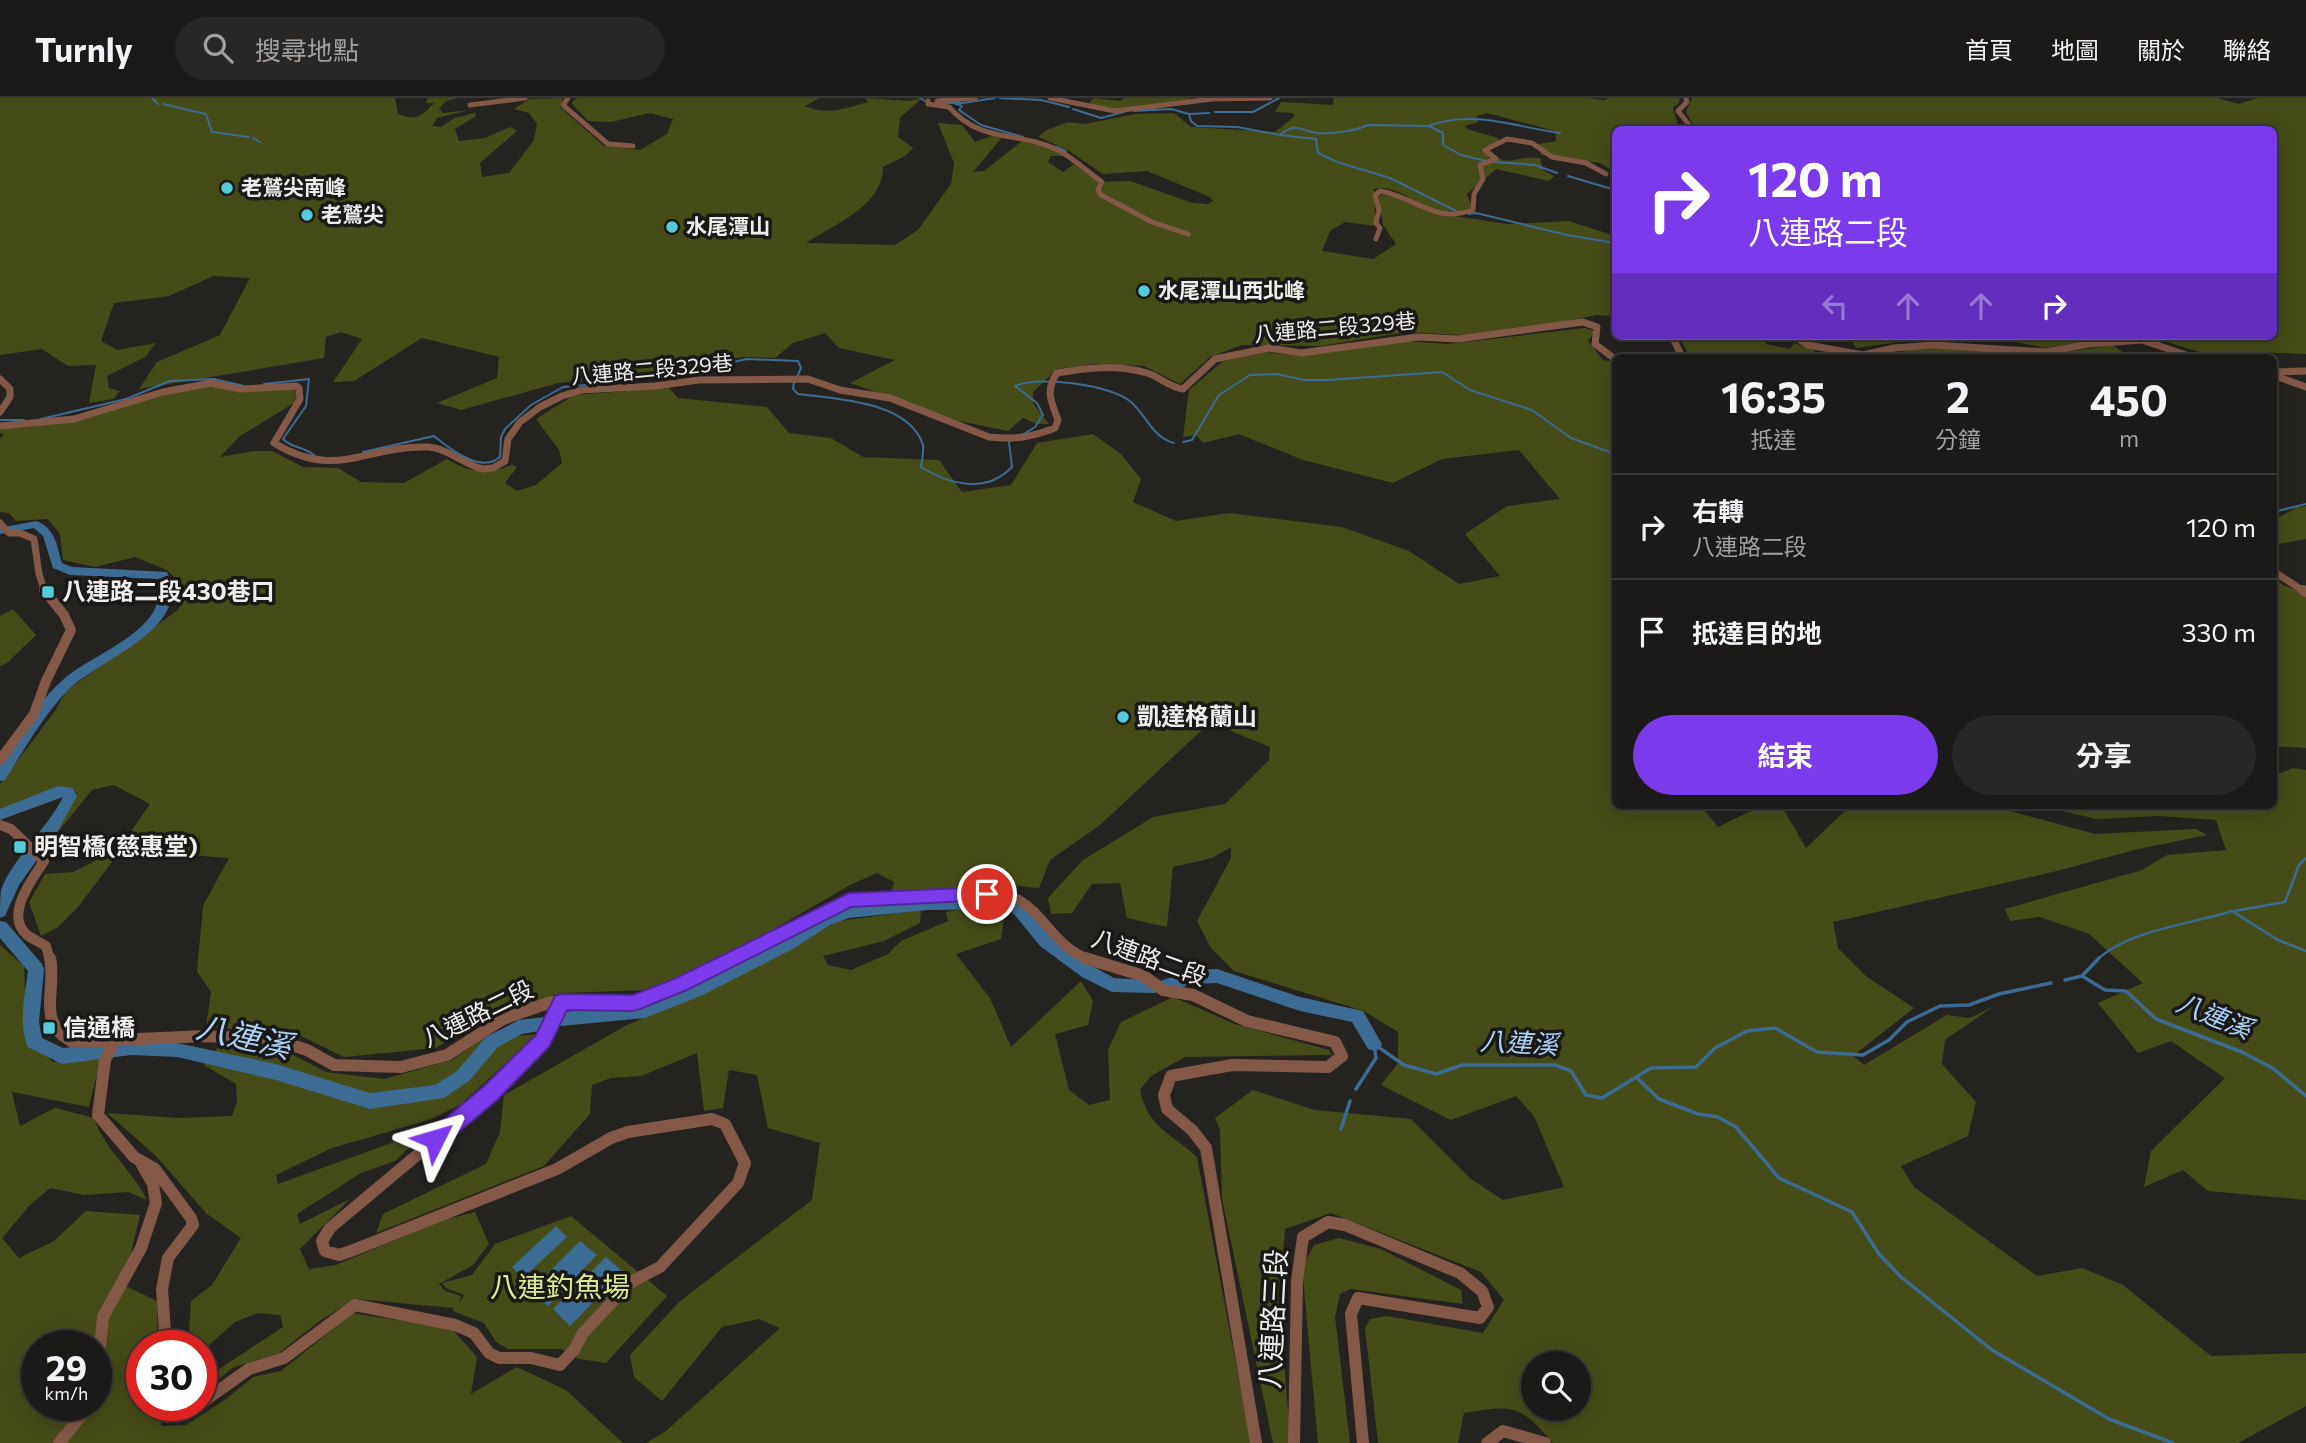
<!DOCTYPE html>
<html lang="zh-TW">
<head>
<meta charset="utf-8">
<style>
  :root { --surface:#1c1a18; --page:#292725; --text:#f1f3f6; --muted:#a0a1a2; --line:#3a3837; --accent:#7c3aed }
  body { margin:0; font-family:Commissioner,"Noto Sans TC",sans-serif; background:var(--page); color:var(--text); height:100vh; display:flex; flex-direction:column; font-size:26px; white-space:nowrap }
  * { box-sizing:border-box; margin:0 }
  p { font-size:23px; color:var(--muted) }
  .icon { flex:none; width:38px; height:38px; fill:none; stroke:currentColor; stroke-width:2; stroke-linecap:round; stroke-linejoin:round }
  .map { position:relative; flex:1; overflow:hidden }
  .panel { position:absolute; left:1612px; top:256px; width:665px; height:455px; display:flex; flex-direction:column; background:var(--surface); border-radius:10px; box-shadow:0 4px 18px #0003,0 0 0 2px var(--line) }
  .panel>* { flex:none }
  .banner { position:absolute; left:1612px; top:28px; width:665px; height:214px; border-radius:10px; box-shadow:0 4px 18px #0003,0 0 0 2px var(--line); background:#7c3aed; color:#fff; overflow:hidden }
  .buttons { position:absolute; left:1521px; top:1253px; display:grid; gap:14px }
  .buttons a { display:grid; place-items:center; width:70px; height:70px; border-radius:50%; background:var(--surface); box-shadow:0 4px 18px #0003,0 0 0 2px var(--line); font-size:35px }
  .speed { position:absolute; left:21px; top:1232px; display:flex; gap:14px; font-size:35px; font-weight:700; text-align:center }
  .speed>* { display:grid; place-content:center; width:91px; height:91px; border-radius:50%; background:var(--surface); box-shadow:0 4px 18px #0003,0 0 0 2px var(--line); line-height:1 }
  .speed small { font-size:18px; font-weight:400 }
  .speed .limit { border:10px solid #d22; background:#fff; color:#111 }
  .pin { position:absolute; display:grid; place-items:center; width:60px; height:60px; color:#fff; margin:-30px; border:4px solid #fff; border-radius:50%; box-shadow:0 2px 7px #0007 }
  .me { position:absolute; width:77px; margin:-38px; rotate:50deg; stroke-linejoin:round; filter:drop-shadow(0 0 5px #0008) }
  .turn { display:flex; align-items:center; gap:24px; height:147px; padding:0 21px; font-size:32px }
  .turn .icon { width:91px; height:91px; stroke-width:2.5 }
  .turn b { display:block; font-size:49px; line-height:60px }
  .lanes { display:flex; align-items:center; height:66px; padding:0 21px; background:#0003; justify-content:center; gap:35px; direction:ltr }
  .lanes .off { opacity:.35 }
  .eta { display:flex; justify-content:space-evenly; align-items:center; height:119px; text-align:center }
  .eta b { font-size:42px; font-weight:700; line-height:49px }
  .cta { display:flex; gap:14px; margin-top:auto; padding:14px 21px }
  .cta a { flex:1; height:80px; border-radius:42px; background:var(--accent); color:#fff; font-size:28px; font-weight:700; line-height:80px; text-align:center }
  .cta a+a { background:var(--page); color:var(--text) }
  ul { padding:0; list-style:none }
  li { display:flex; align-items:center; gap:21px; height:105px; padding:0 21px; border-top:2px solid var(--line) }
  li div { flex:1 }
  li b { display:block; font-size:26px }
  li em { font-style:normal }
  header { display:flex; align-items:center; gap:42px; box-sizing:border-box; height:98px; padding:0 35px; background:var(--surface); border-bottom:2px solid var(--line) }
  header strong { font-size:33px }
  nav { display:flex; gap:38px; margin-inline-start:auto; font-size:24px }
  .search { width:490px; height:63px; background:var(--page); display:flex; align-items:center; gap:18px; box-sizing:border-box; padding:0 24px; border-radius:38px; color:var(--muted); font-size:26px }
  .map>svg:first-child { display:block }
</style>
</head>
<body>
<header>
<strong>Turnly</strong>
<div class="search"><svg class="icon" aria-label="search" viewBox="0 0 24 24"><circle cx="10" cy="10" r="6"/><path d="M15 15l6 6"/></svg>搜尋地點</div>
<nav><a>首頁</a><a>地圖</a><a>關於</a><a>聯絡</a></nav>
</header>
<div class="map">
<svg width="2306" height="1345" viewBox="0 0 2306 1345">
  <rect width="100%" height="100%" fill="#252320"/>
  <path fill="#464c18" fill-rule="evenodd" d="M0,0H395L398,16C416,23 421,19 434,5H426L428,0H458L446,3L439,11L443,15L469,12L437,20L432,28L441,29L454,20L475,15L476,18L455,31L459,43L485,40L510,29L517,33L480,65L482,79L509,75L534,42L537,26L529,15L514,11L529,1L563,0L560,9L604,48L640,52L667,36L673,21L650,15L611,24L588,23L571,5L577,0H819L805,8C826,18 847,10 868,4L865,0L910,3L922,0L900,20L898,39L913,50L905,58L883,69C883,108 835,126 806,145L895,147L918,132L951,86L954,65L938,25L962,27L975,44L997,36L1004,37L973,74L984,73L1022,43L1059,53L1065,58H1051L1048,64L1063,74L1074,66L1099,84L1130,83L1193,105L1208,106L1213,103L1210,99L1147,73L1103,76L1066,51L1038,39L1047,32L1068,24L1084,26L1135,16L1174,15L1191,29L1275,34L1295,18L1293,15L1275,14L1281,4L1333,7L1334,0H1588L1605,2L1608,0H1680L1679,5L1673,10L1678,28L1669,31L1615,32V74L1600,65L1541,57L1539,46L1556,43L1555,33L1487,15L1477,18L1478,24L1465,28L1467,31L1498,40L1499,45L1483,49C1511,74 1511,56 1540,60L1543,72L1554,78L1549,83L1496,71L1467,96L1473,111C1459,113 1447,115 1433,111C1414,105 1396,86 1374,91L1376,128L1345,124L1330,133L1322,153L1373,161L1396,146L1383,127L1378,96L1397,99L1429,114L1507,126L1569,123L1615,138V218L1596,217L1544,228L1460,237L1406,234L1321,248L1242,247L1210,259L1180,286L1144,268L1093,266L1057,271L1033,294V305L1049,326H1036L1023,320L1008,333L954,322L850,285L895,262L839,250L825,235L793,245L775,260L743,259L641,277L558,285L461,312L437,305L497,280L499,259L422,240L354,283L333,284L362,241L341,234L326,239L324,260L139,291L157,264L220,237L250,180L213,178L169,198L114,205L101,243L117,252L156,245L145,259L107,278L109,290L120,293L113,301L89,305L96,267L68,268L42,251L0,257Z
    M1093,0L1120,3L1124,0H1191C1170,17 1114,10 1087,9Z
    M1692,0H2217L2239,6L2257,0H2306V256L2249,254C2230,269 2171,244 2148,238H2273V32L1691,31L1693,27L1686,14Z
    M1585,230L1595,233L1588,243L1603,262L1615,264V707H1700L1718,729L1763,707H1781L1806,750L1845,713L1861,707H1988L2095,736L2196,731L2207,737L2134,752L2057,773L1833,824L1838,850L1867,879L1914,910L1853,958L1864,967L1947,917L1970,920L1994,908L1945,942L1942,966L1976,1004L1968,1038L1901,1068L1914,1089L2037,1178L2082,1170L2123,1187L2211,1258L2306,1255V1308L2238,1345H1553C1519,1306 1514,1307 1464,1315L1458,1345H1378L1365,1230L1370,1221L1387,1218L1483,1235L1504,1202L1481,1174L1331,1115L1285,1131L1279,1209L1291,1345H1273L1222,1101L1220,1032L1215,1020L1253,992L1315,1012L1411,1021L1471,1081L1503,1102L1564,1089L1534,1018L1516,998L1451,1022L1381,987L1398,965V934L1364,913L1234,873L1211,850L1197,823L1231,760V749L1212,760L1173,769L1167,829L1127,820L1120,785L1092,786L1072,815L1051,816L1048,800L1083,762L1153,719L1225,706L1269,662L1270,649L1226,631H1203L1100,727L1050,762L1039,790L1019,788L891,794L894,784L877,775L850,787L769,834L654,892L560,895L499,915L435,950L344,959L297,936L206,929L211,894L197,873L203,808L229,760L135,753L115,760L78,809L58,829L41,838L29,804L45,776L73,774L119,751L150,706L114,687L92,692L57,735L54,734L77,696L73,690C48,696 25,714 0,717V686L55,613L66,593L179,511V484L167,472L135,459L95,469L63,462L60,436L48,421L16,423L9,415L0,414V341L4,336L0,335V330L29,329L206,287L293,289L297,296L294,305L240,338L220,359L254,353H272L303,369L338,370L361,384L404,385L447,361C469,375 488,376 512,367L517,369L505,385L517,393L536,387L562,365L559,352L536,321L574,297L669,290L678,300L767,309L789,335L831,340L863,359L939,362L962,394L1011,387L1037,345L1093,336L1121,356L1141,381L1133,404L1176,423L1229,415L1342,429L1409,453L1459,486L1500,478L1465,436L1507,408L1560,401L1519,352L1442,361L1393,385L1303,362L1239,336L1203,345L1196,337L1183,339L1189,292L1223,263L1267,254L1297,258L1406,243L1448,246ZM1533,1265H1578V1311H1533Z
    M1679,238H1778L1781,241L1771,239L1766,242V246L1790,251L1794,245L1814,252L1817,259H1690Z
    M1850,238H2117L2045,250L2017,244L1919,241L1856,250Z
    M2113,247L2125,256L2162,255L2174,258L1878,259L1910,252L1958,250L2040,258Z
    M2306,408V441L2273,447V423L2297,409Z
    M2273,480L2283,487L2306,496V650L2273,648Z
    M13,511L36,537L7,565L0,568V518Z
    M2293,670L2306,672V1102L2208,1093L2183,1072L2144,1089L2151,1053L2225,980L2171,943L2138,955L2098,905L2143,885L2089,836L2040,819L2010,823L2005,811L2142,772L2167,757L2226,752L2216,722L2158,718L2096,721L2037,707H2273V678Z
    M962,811L1005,815L1001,841L956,856L990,900L1011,949L1081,883L1093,903L1088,927L1055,936L1069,992L1089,1007L1110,1002L1108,952L1121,924L1173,899L1235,926L1329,952L1332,957L1185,959L1151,978L1140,992C1148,1030 1171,1035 1197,1059L1251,1345H646L666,1333L780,1230L759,1221L722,1229L662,1303L634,1279L630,1257L679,1204L812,1102L820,1045L768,1030L757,977L729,972L723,1010L704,1013L697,955L641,978L611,980L592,987L590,1016L544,1068L376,1135L383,1116L486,1066L500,1034L504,997L625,928L698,895L839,823L921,812L920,825L884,843L823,858L828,867L851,872L888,856L901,843L948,823L946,814Z
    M0,847L24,868L27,934L53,964L101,960L89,1009L12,994L20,1028L55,1010L94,1020C104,1051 133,1073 147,1102L128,1094L84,1097L50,1090L30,1107L2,1140L19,1160L54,1143L86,1113L140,1117L131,1155L117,1184L157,1203L158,1248H142V1307H160L161,1328L186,1327L226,1301L253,1279L281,1273L353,1215L452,1231L477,1259L471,1296L517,1269L566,1292L623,1345H0ZM37,1248H96V1307H37Z
    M538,936L460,1007L429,1022L332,1050L276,1077L278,1086L430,1031L395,1063L361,1075L297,1116L300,1126L350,1101L300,1151L309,1171L336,1167L440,1123L475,1114L489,1146L473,1167L439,1186L445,1193L461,1198L459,1205L464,1197L446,1190L442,1185L472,1177L495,1146L571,1118L667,1198L606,1265L579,1261L561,1251H508L496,1244L484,1225L453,1213L454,1210L355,1201L321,1222L279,1255L232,1270L204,1294L201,1292V1283L283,1229L280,1217L258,1215L235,1224L201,1254V1248H188L191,1203L212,1187L241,1140L207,1116L155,1057L107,1015L178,1020L232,1018L237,1004L236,986L204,967L219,948L291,956L326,974L384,981L452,962L482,941Z
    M1339,1140L1381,1151L1461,1192L1463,1206L1350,1191L1340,1196L1335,1219L1350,1345H1318L1302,1169L1314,1147Z"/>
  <path fill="#3c6b93" d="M556,1128L567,1139L523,1180L512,1169Z
    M580,1143L597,1157L548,1208L530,1193Z
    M606,1159L623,1174L570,1228L553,1211Z"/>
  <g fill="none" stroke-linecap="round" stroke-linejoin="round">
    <path stroke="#3c6b93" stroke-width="2" d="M152,0L158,6
      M920,0L925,3
      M1000,0L1041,2L1069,9
      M939,5H963L995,0
      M954,5L962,8L959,12L981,27L1023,39
      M163,6L206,16L212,34L249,39
      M1073,11L1101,20L1124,14
      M1134,13L1171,11L1189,16L1191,23L1197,28L1237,29L1280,37C1298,23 1299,33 1317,35C1332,36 1355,33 1368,27L1429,28L1443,35V47L1461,57L1486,63
      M1215,14H1253L1279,0
      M1189,16L1209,15
      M1431,27C1475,12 1515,29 1560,35
      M1280,37L1316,41L1318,55L1337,64L1390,80L1456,113
      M253,40L260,44
      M1057,49L1066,53
      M1495,64L1535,67L1557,75
      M1568,78L1615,92
      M1469,116L1476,115L1567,137L1615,145
      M794,284L793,291L798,296C836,301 909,303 923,347C924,353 922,363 921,369C950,387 986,396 1012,369L1009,344L1012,342
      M264,286L309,281L306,308L283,341C294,352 304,347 316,359
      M41,321L126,301L170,283L214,281L244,288
      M0,322H24
      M1024,336L1035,329L1043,317L1037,305L1015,288C1038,277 1112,287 1131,304C1147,318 1152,339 1174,345
      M1183,344L1192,342L1219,297L1250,277L1277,276L1304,282H1328L1442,274L1470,292L1532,312L1571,340L1615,356
      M363,354L434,338C450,351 481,376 500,359L501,339L505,331L531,307L563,289L607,285L679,270L711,269L747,261L798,263L801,270L797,279
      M2273,414L2306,406"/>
    <path stroke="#3c6b93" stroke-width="2.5" d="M2234,813L2285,804L2299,767L2306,760
      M2097,862C2128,832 2192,826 2232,813L2278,842L2306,853"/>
    <path stroke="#3c6b93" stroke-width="3.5" d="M2082,878L2099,860
      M2065,882L2082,878L2105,892L2126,893L2156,921L2242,954L2274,971L2306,998
      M1374,946L1404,967L1436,976L1462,967H1555L1571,973L1586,997L1602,1000L1651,970L1696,969L1715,950L1747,933L1775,930L1817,954L1863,957L1889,942L1907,924L1940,908L1969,907L1999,896L2051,885
      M1637,980L1659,1001L1698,1016L1718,1019L1736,1029L1779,1080L1852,1114L1879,1156L1901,1179L1992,1252L2109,1321L2173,1345
      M1356,991L1376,960L1374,946
      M1341,1031L1350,1003"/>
    <path fill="#3c6b93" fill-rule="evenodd" d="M36,423C55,429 57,448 62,465L72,469L167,474C195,531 96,562 66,594C42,620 24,652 5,682L0,683C0,679 0,671 0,667C2,661 9,654 12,649C27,625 43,598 65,580C96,554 171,531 158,481L70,477L53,470L43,438L34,430L0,436V430Z
      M58,688L73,690L77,698L59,731L19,787L5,818L0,820C0,812 0,800 1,792C12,761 47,731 63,699L0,722V711Z
      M1009,799L1024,808L1052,838L1094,869L1114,880L1160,883L1194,872L1217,871L1300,899L1363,913L1382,946L1380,951L1374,953L1368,951L1352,924L1300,913L1217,885L1194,886L1166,893L1162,891L1155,895L1112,894L1082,879L1040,848L1014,816L1006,811L928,812L849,820L830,827L793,851L703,897L645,920L561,928L555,926L553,921L555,916L561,914L638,908L691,887L781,841L818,819L848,808L928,800Z
      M0,823L6,824L42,866L44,871L39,924L42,940L63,950L131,943L177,945L276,966L370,995L435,987L457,973L486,939L519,922L545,919L551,921L553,926L551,931L522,936L498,949L469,983L444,1000L370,1011L276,982L177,959L131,957L62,966L28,949C18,926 25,897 28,873L0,840Z"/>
    <path stroke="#835847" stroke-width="5" d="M568,0L563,7L608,46L633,48
      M1050,0L1115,13L1212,1L1270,0
      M928,3V6L949,9C981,46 1019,33 1058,52C1073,60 1088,74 1102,84L1098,92L1101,97L1152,124L1188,136
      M937,3L975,0
      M470,7L525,0
      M1685,32L1690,28L1678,13L1687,4L1686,0
      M1376,141L1380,130L1376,125L1379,112L1375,97L1380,93C1416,99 1434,126 1473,112L1474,96L1483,81L1480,67L1496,61L1485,52L1507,41L1532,45L1552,59L1586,65L1606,76"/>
    <path stroke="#835847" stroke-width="7" d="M1672,238L1682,259
      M1794,238L1808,247L1863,257L1894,250L1934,247L2046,254L2089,246L2142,242L2192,259
      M2274,274L2306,273
      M2273,277L2306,289
      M0,281L10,291V299L0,314
      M0,328L74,321L163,294L211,285L240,291L296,288L299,290L300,301L274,345C336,383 366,347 428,349C448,350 464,367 483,371L493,370L505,363L508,341L520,324L540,309L562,298L582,292L655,288L699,282L808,281L840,292L890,300L989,339C1014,342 1032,339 1055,330L1058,322C1051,303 1045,293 1057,275C1086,270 1118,266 1147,275C1160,279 1169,289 1183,291L1215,261L1269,250L1301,255L1418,239L1458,241L1583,224L1597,229L1595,246L1615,261
      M0,425L9,435H20L34,441L39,476L45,494
      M2273,473L2305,494"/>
    <path stroke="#835847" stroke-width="10" d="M2303,492L2306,494
      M0,662L34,616L46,583L71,532L64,517L44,492
      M0,727L11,731L44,763C32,782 4,817 27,837C32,841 40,844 46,848L50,862
      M731,862L849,802L987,796C998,797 1009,797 1019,802C1046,818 1055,850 1091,862"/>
    <path stroke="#835847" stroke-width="12" d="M50,860C57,894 35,924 73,944L205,938L276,942L307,952L334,967L401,969L447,957L503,921L551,904L633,905L681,887L734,860
      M1085,860L1144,878L1163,892L1193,897L1247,923L1335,944L1342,958L1328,969L1232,967L1171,978L1164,997L1167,1011L1192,1032L1206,1050L1256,1345
      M116,941L105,962L98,1017L134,1059L155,1071L191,1120L193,1127L168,1160L162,1191L166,1248
      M96,1289L103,1219L141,1150L156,1105L153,1086L140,1063
      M201,1305L249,1271L284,1260L355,1207L455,1227L474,1235L489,1255L499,1260H531L560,1267L574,1252L583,1235L631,1184L660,1169L738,1085L745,1065L725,1026L712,1021L628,1034L611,1040L557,1071L351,1153L339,1157L325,1153L322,1143L330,1130L490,996L543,943L561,904
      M173,1307L176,1311L199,1307
      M59,1345L90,1307
      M1294,1345L1297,1183L1303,1139L1328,1124L1345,1127L1460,1175L1482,1193L1488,1209L1480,1220L1358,1200L1351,1216L1363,1345
      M1487,1345L1503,1333L1545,1345"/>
  </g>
  <path fill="#7c3aed" stroke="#51269a" stroke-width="2" d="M987,789L993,791L996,796L993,800L987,802L851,809L687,892L640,911L633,913L567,912L549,949L497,1002L443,1048L435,1051L428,1048L425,1041L428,1035L483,989L536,937L555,898L561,896L633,897L674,881L849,795Z"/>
  <g fill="#53cbda" stroke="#1b1917" stroke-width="2.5">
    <circle cx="227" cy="90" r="7"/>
    <circle cx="307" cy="117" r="7"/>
    <circle cx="672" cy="129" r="7"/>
    <circle cx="1144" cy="193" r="7"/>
    <rect x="41" y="487" width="14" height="14" rx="3.5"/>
    <circle cx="1123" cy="619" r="7"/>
    <rect x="13" y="742" width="14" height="14" rx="3.5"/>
    <rect x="42" y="923" width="14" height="14" rx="3.5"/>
  </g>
  <g text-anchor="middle" stroke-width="7" stroke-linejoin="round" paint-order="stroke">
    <g font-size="21" font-weight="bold" fill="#efedec" stroke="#1b1917" text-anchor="start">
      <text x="241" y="97">老鷲尖南峰</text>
      <text x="321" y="124">老鷲尖</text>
      <text x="686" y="136">水尾潭山</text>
      <text x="1158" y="200">水尾潭山西北峰</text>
    </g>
    <g font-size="21" fill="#efedec" stroke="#1b1917">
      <text transform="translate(1335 230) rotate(-5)" y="7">八連路二段329巷</text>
      <text transform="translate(652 272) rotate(-5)" y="7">八連路二段329巷</text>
    </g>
    <g font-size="24" font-weight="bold" fill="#efedec" stroke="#1b1917" text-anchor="start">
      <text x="62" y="502">八連路二段430巷口</text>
      <text x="1137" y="627">凱達格蘭山</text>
      <text x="34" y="757">明智橋(慈惠堂)</text>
      <text x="63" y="938">信通橋</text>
    </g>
    <g font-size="24" fill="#efedec" stroke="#1b1917">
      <text transform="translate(1149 860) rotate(20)" y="8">八連路二段</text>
      <text transform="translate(478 916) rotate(-26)" y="8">八連路二段</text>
    </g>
    <g font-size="26" font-style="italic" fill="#aad2f7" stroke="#1b1917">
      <text transform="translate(2214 918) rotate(22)" y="9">八連溪</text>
      <text transform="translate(1519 945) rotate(3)" y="9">八連溪</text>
    </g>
    <g font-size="28" fill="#dbe992" stroke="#1b1917">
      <text x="560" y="1199">八連釣魚場</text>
    </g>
    <g font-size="28" fill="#efedec" stroke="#1b1917">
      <text transform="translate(1273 1221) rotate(-87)" y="10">八連路三段</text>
    </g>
    <g font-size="32" font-style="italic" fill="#aad2f7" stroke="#1b1917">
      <text transform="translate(244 939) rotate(13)" y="11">八連溪</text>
    </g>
  </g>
</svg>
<div class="buttons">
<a><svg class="icon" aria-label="search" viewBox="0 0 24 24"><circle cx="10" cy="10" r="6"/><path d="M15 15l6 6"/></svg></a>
</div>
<div class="speed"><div>29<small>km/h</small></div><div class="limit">30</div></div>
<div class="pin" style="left:987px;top:796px;background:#d93025"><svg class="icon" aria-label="arrive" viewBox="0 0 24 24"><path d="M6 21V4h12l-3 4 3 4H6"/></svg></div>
<svg class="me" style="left:435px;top:1041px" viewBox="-20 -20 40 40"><path d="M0-17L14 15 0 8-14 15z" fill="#7c3aed" stroke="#fff" stroke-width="4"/></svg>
<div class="banner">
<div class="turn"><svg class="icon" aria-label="right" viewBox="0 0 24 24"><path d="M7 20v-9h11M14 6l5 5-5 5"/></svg><div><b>120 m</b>八連路二段</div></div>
<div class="lanes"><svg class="icon off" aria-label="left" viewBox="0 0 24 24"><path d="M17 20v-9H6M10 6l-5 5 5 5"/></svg><svg class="icon off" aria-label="ahead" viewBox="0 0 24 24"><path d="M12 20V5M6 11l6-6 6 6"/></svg><svg class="icon off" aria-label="ahead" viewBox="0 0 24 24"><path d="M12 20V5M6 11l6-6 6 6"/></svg><svg class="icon" aria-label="right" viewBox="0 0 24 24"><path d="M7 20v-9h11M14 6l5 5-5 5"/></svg></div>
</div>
<section class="panel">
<div class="eta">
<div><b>16:35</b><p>抵達</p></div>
<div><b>2</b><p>分鐘</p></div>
<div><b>450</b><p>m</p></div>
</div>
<ul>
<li><svg class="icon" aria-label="right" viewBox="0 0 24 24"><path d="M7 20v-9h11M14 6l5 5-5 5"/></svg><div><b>右轉</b><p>八連路二段</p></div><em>120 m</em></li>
<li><svg class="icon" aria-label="arrive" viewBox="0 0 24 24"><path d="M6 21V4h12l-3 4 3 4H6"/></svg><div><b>抵達目的地</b></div><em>330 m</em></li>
</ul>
<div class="cta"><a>結束</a><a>分享</a></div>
</section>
</div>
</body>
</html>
